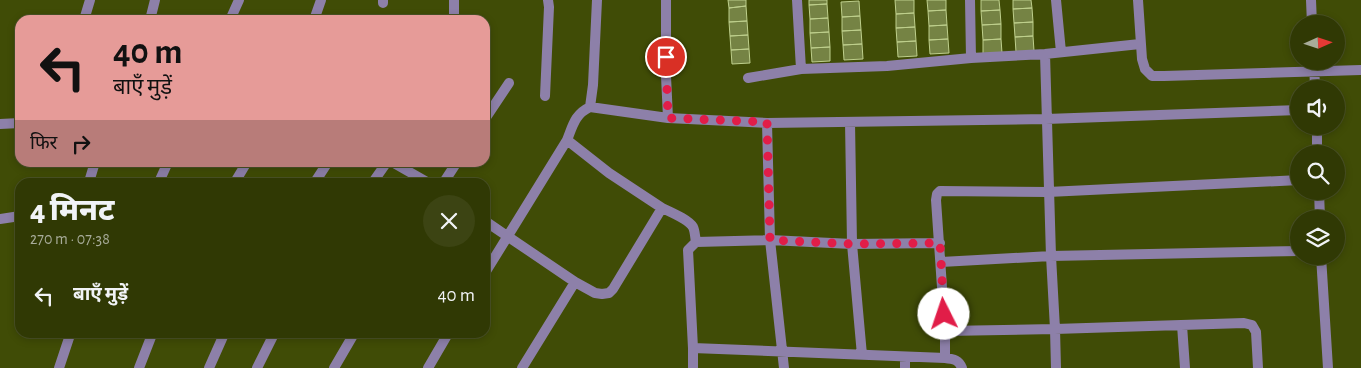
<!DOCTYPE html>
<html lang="hi">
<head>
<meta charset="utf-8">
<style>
  :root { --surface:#303904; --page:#3c4413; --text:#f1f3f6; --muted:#a8ac9a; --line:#4b5326 }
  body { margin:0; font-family:"Alegreya Sans","Noto Sans Devanagari",sans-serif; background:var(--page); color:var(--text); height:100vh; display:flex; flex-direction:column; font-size:19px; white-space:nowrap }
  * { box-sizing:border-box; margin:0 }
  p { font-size:16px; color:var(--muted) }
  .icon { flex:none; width:28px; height:28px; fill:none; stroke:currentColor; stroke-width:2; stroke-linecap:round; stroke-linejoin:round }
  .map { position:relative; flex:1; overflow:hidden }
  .details { position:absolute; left:15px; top:178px; width:475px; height:160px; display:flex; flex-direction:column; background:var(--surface); border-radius:15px; box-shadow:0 2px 8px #0003,0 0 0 1px var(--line) }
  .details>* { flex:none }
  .guide { position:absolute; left:15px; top:15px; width:475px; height:152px; border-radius:15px; box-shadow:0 2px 8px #0003,0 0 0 1px var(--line); background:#e69b98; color:#111; overflow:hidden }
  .needle { width:32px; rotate:87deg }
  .buttons { position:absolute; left:1290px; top:15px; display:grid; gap:10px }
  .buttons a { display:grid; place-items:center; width:55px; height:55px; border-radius:50%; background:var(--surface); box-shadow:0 2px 8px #0003,0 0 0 1px var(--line); font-size:25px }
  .pin { position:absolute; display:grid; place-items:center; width:42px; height:42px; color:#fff; margin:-21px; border:2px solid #fff; border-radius:50%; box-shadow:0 1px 5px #0007 }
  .me { position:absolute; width:55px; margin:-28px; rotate:356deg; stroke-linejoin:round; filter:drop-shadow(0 0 4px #0008) }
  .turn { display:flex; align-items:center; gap:18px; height:105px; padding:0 15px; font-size:22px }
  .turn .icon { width:65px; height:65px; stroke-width:2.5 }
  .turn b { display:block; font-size:35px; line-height:42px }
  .then { display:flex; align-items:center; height:48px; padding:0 15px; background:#0003; gap:10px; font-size:19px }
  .round { display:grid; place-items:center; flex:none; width:52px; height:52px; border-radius:26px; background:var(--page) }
  .overview { display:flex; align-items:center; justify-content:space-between; height:85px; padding:0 15px }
  h1 { font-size:30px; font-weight:800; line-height:38px }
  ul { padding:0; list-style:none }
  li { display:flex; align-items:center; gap:15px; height:65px; padding:0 15px }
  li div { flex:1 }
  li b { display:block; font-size:19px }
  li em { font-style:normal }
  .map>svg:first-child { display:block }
</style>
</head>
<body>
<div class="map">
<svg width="1361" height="368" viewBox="0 0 1361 368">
  <rect width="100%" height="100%" fill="#404c06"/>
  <path fill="#758344" stroke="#becf8c" d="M728,0H746V6L729,8Z
    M809,0H827V4L809,5Z
    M895,0H914V13L896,14Z
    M927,0H946V10L928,11Z
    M981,0H999L1000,10L981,11Z
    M1013,0H1031L1032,8L1013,9Z
    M859,1L860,16L842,17L841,2Z
    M827,4L828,18L810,19L809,5Z
    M746,6L747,21L729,22V8Z
    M1032,8L1033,22L1014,23L1013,9Z
    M946,10L947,25L929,26L928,11Z
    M1000,10L1001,24L982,25L981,11Z
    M914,13L915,27L896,28V14Z
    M860,16L861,30L842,31V17Z
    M828,18L829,32L810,33V19Z
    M747,21L748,35L730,36L729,22Z
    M1033,22V36L1015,37L1014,23Z
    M1001,24V39L983,40L982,25Z
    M947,25L948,39L929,40V26Z
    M915,27L916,41L897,42L896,28Z
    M861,30L862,44L843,45L842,31Z
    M829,32L830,47L811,48L810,33Z
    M748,35L749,49L731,50L730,36Z
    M1033,36L1034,51L1016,52L1015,37Z
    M948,39L949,53L930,54L929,40Z
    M1001,39L1002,53L983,54V40Z
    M916,41L917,56L898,57L897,42Z
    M862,44L863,59L844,60L843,45Z
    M830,47V61L812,62L811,48Z
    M749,49L750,63L732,64L731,50Z"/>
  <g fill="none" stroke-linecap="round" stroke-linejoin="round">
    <path stroke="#8d80a9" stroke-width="10" d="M666,0V76L668,118
      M797,0L801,69
      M970,0L971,58
      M1056,0L1061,52
      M1138,0L1142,59L1145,69L1152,76H1164L1361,70
      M1311,0L1312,24
      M383,3V0
      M84,20L90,0
      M150,20L155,0
      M230,20L239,0
      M314,20L321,0
      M454,20V0
      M1045,54L1051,256L1055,329L1056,368
      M1314,61L1315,89
      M748,78L801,69L887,66L971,58L1045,54L1140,44
      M545,96L549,7L548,0
      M590,107L593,85L597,0
      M485,119L509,83
      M850,122L852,244L862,355
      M767,123L770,240L784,368
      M0,124L20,123
      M1317,126V154
      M567,140L609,173L662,208
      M392,162L427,182
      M89,182L95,162
      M159,182L168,162
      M235,182L247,162
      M315,182L328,162
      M373,182L387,162
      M444,182L457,162
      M1319,191L1320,219
      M0,219L20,216
      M485,221L575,282L595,293L602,294L609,293L613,289L662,208C670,212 688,219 693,227C695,231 695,237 696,242
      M1321,256L1328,368
      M941,262L1051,256L1299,251
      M485,273L567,140C573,125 575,114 590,107L668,118L767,123L1046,119L1299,110
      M1182,325L1185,368
      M945,331L1055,329L1244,323L1252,325L1256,332L1258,368
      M693,348L945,358C954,359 959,360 962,368
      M905,357V368
      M945,358V331L936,200L937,194L940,191L1048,192L1299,180
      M59,368L71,332
      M139,368L153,332
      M209,368L225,332
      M257,368L275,332
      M334,368L355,332
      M428,368L449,332
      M522,368L575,282
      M693,368V348L688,250L696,242L770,240L852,244L940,243"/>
  </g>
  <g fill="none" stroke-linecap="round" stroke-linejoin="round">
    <path stroke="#e11d48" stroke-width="9" stroke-dasharray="0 16.2" d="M666,57L668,118L767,122L770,240L852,244L940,243L944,314"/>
  </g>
</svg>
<div class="buttons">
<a><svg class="needle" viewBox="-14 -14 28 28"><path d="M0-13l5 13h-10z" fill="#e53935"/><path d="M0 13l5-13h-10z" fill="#a8ac9a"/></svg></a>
<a><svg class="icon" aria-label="sound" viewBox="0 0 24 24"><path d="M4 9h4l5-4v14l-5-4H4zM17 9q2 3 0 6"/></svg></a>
<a><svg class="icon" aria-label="search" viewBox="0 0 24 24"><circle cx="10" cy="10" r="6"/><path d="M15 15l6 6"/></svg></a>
<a><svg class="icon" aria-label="layers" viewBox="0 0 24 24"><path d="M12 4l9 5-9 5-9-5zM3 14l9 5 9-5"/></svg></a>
</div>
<div class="pin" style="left:666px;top:57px;background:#d93025"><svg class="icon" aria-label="arrive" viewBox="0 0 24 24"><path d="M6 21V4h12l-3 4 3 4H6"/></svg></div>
<svg class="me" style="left:944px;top:314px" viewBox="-20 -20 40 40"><circle r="19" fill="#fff"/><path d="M0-13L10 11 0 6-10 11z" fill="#e11d48"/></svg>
<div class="guide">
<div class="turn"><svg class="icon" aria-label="left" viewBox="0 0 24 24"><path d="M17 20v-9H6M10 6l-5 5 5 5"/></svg><div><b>40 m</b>बाएँ मुड़ें</div></div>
<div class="then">फिर<svg class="icon" aria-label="right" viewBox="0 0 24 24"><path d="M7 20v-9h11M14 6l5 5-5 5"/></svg></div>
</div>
<section class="details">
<div class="overview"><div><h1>4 मिनट</h1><p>270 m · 07:38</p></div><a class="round"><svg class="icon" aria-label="close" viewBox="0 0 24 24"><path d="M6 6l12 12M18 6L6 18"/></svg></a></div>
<ul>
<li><svg class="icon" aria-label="left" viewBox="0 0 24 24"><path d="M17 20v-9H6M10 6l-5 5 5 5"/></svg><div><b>बाएँ मुड़ें</b></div><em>40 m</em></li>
</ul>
</section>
</div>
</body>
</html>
